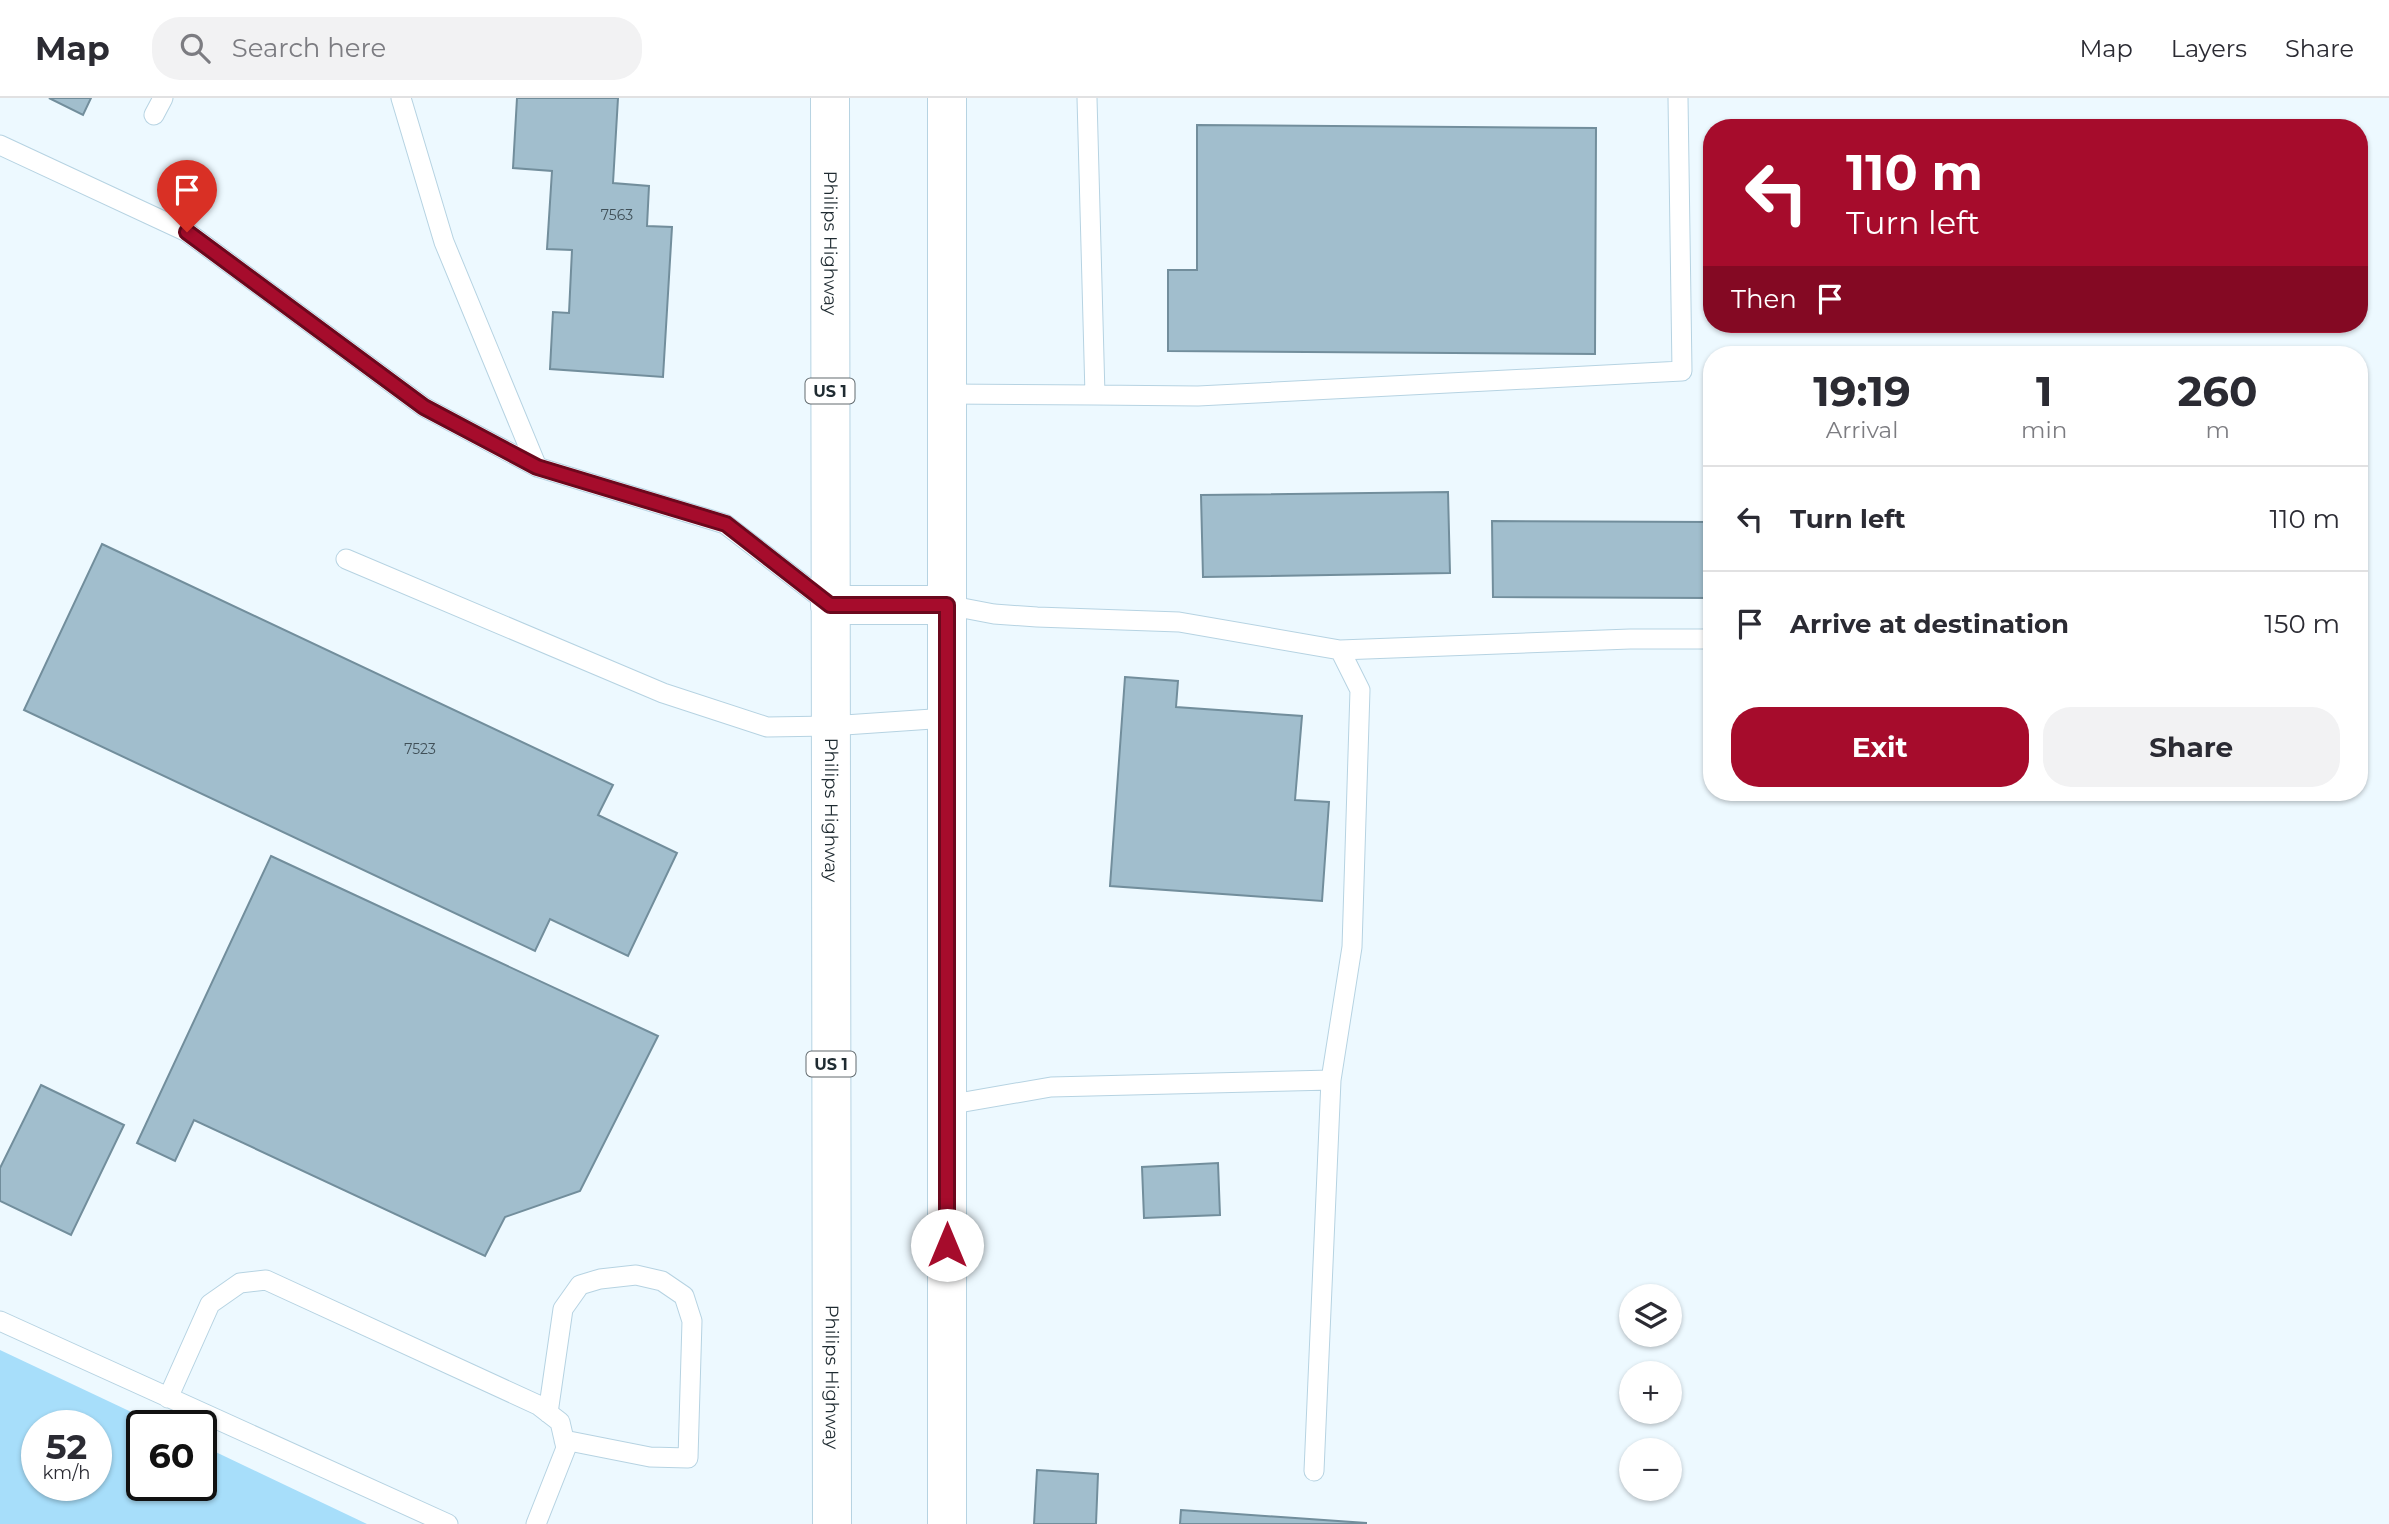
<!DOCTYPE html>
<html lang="en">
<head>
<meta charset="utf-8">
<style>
  :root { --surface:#fff; --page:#f2f2f3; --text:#2b2b33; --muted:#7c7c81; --line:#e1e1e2; --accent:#a60c2c }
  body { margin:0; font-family:Montserrat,sans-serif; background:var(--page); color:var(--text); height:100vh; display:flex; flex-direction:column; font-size:26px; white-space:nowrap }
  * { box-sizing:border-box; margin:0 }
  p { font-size:23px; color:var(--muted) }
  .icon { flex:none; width:38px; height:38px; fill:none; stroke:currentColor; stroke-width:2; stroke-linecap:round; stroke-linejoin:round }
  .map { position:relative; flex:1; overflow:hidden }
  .drawer { position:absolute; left:1703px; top:248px; width:665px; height:455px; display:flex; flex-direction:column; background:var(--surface); border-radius:28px; box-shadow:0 2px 5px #0004 }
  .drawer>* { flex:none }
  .top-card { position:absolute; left:1703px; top:21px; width:665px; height:214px; border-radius:28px; box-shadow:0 2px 5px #0004; background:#a60c2c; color:#fff; overflow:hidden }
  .controls { position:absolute; left:1619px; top:1186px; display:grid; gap:14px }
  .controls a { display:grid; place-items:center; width:63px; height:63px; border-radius:50%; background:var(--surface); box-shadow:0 2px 5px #0004; font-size:35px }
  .speed { position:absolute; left:21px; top:1312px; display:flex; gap:14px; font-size:35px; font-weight:700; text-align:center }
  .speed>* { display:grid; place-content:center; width:91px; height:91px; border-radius:50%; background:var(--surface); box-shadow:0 2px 5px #0004; line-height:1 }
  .speed small { font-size:18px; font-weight:400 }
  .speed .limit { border:4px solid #111; border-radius:10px; background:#fff; color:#111 }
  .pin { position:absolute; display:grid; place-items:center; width:60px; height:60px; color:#fff; margin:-72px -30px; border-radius:50% 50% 50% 0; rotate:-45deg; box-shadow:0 0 7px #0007 }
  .pin .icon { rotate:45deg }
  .me { position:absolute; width:77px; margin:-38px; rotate:0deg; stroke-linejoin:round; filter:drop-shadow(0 0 5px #0008) }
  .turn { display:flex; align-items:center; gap:24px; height:147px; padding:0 28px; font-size:32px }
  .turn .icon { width:91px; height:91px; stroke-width:2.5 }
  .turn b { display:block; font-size:49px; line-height:60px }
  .then { display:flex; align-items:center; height:66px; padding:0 28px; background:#0003; gap:14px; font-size:26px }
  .eta { display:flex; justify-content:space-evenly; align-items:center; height:119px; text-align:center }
  .eta b { font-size:42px; font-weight:700; line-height:49px }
  .button { display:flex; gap:14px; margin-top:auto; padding:14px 28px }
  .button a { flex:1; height:80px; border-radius:28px; background:var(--accent); color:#fff; font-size:28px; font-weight:700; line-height:80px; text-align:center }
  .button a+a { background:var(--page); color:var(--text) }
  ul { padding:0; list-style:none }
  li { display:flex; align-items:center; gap:21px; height:105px; padding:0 28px; border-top:2px solid var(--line) }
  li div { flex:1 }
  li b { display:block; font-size:26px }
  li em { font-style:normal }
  header { display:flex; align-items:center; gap:42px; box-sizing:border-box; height:98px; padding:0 35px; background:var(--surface); border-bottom:2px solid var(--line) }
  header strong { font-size:33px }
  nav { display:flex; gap:38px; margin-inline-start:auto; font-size:24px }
  .search { width:490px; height:63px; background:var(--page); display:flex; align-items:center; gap:18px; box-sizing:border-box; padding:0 24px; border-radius:28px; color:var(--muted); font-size:26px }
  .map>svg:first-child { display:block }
</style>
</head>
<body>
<header>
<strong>Map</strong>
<div class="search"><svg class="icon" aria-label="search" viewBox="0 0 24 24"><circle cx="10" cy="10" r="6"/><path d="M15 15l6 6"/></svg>Search here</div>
<nav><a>Map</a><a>Layers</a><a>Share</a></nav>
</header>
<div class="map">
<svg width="2389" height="1426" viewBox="0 0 2389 1426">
  <rect width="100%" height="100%" fill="#edf9ff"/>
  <path fill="#a7defa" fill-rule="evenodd" d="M0,1252L161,1328H142V1388H201V1347L367,1426H0ZM37,1328H96V1388H37Z"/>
  <path fill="#a1becd" stroke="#728e9c" stroke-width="2" d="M49,0H91L83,17Z
    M517,0H618L613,85L649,88L647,128L672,129L663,279L550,271L553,214L569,215L572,152L547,151L552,73L513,70Z
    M1197,27L1596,30L1595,256L1168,253V172H1197Z
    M1448,394L1450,475L1203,479L1201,397Z
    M1492,423L1712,424V500L1493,499Z
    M102,446L613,687L598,717L677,755L628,858L550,821L535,853L24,612Z
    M1125,579L1178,583L1176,609L1302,618L1295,702L1329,704L1322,803L1110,788Z
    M271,758L658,938L580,1093L505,1119L485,1158L194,1022L175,1063L137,1045Z
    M41,987L124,1027L71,1137L0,1103V1070Z
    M1218,1065L1220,1117L1144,1120L1142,1069Z
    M1037,1372L1098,1376L1096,1426H1034Z
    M1181,1412L1366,1425V1426H1180Z"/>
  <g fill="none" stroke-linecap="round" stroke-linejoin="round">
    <defs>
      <path id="lane" d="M401,0L444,144L537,369
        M154,17L163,0
        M0,47L187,134L424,309L537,369L725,426L830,507
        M947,296L1095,297L1087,0
        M1095,297L1198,298L1682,273L1678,0
        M346,461L663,595L767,629L830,628L947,620
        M1340,552L1630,541H1712
        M947,1007L1051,989L1331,982L1352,849L1360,592L1340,552L1179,524L1037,519L994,516L947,507
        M0,1223L448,1426
        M168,1300L210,1206L240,1185L266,1182L538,1307L560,1324L566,1350L536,1426
        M548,1315L563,1211L580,1187L600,1181L636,1177L662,1183L684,1198L692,1223L688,1360L650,1359L564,1342
        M1314,1373L1331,982"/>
      <g id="primary">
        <path id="s1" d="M830,0L832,1426"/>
        <path d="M947,0V1426"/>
        <path d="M830,507H947"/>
      </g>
    </defs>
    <use href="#lane" stroke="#b6d3e2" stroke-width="21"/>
    <use href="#primary" stroke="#b6d3e2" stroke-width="40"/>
    <use href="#lane" stroke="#fff" stroke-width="19"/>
    <use href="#primary" stroke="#fff" stroke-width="38"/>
  </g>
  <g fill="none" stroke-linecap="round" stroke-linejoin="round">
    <defs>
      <path id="route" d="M187,134L424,309L537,369L726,426L830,507H947V1147"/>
    </defs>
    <use href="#route" stroke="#6c081d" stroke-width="18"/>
    <use href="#route" stroke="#a60c2c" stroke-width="12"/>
  </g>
  <g text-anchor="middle" stroke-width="6" stroke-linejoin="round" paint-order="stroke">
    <g font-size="14" fill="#405058">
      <text x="617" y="122">7563</text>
      <text x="420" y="656">7523</text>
    </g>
    <g fill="#fff" stroke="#626b6f" stroke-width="2">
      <rect x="805.5" y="280.5" width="49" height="25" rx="5"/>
      <rect x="806.5" y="953.5" width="49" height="25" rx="5"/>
    </g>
    <g font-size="16" font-weight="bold" fill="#1f2b31">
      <text x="830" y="299">US 1</text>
      <text x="831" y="972">US 1</text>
    </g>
    <g font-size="18" fill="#1f2b31" stroke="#fff">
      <text dy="6" stroke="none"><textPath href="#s1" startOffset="145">Philips Highway</textPath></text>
      <text dy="6" stroke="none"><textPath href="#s1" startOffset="712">Philips Highway</textPath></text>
      <text dy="6" stroke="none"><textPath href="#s1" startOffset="1279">Philips Highway</textPath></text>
    </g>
  </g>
</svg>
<div class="controls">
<a><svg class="icon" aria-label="layers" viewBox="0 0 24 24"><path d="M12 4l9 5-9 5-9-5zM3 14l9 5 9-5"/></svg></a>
<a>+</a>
<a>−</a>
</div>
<div class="speed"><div>52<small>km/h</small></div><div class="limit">60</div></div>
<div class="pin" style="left:187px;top:134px;background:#d93025"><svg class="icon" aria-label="arrive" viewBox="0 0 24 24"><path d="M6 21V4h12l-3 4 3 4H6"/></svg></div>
<svg class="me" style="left:947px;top:1147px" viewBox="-20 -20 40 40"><circle r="19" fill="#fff"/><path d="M0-13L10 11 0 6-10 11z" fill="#a60c2c"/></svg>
<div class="top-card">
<div class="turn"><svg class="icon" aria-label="left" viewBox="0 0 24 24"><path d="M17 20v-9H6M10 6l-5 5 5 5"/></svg><div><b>110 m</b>Turn left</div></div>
<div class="then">Then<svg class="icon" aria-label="arrive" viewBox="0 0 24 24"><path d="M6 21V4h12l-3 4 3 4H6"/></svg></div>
</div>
<section class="drawer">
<div class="eta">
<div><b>19:19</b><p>Arrival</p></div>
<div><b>1</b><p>min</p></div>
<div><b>260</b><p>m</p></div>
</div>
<ul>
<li><svg class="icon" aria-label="left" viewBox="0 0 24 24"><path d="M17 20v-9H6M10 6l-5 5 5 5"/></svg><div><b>Turn left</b></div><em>110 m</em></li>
<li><svg class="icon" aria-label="arrive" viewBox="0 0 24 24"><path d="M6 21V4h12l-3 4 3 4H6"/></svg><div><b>Arrive at destination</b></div><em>150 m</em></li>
</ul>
<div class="button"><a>Exit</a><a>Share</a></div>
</section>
</div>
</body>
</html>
